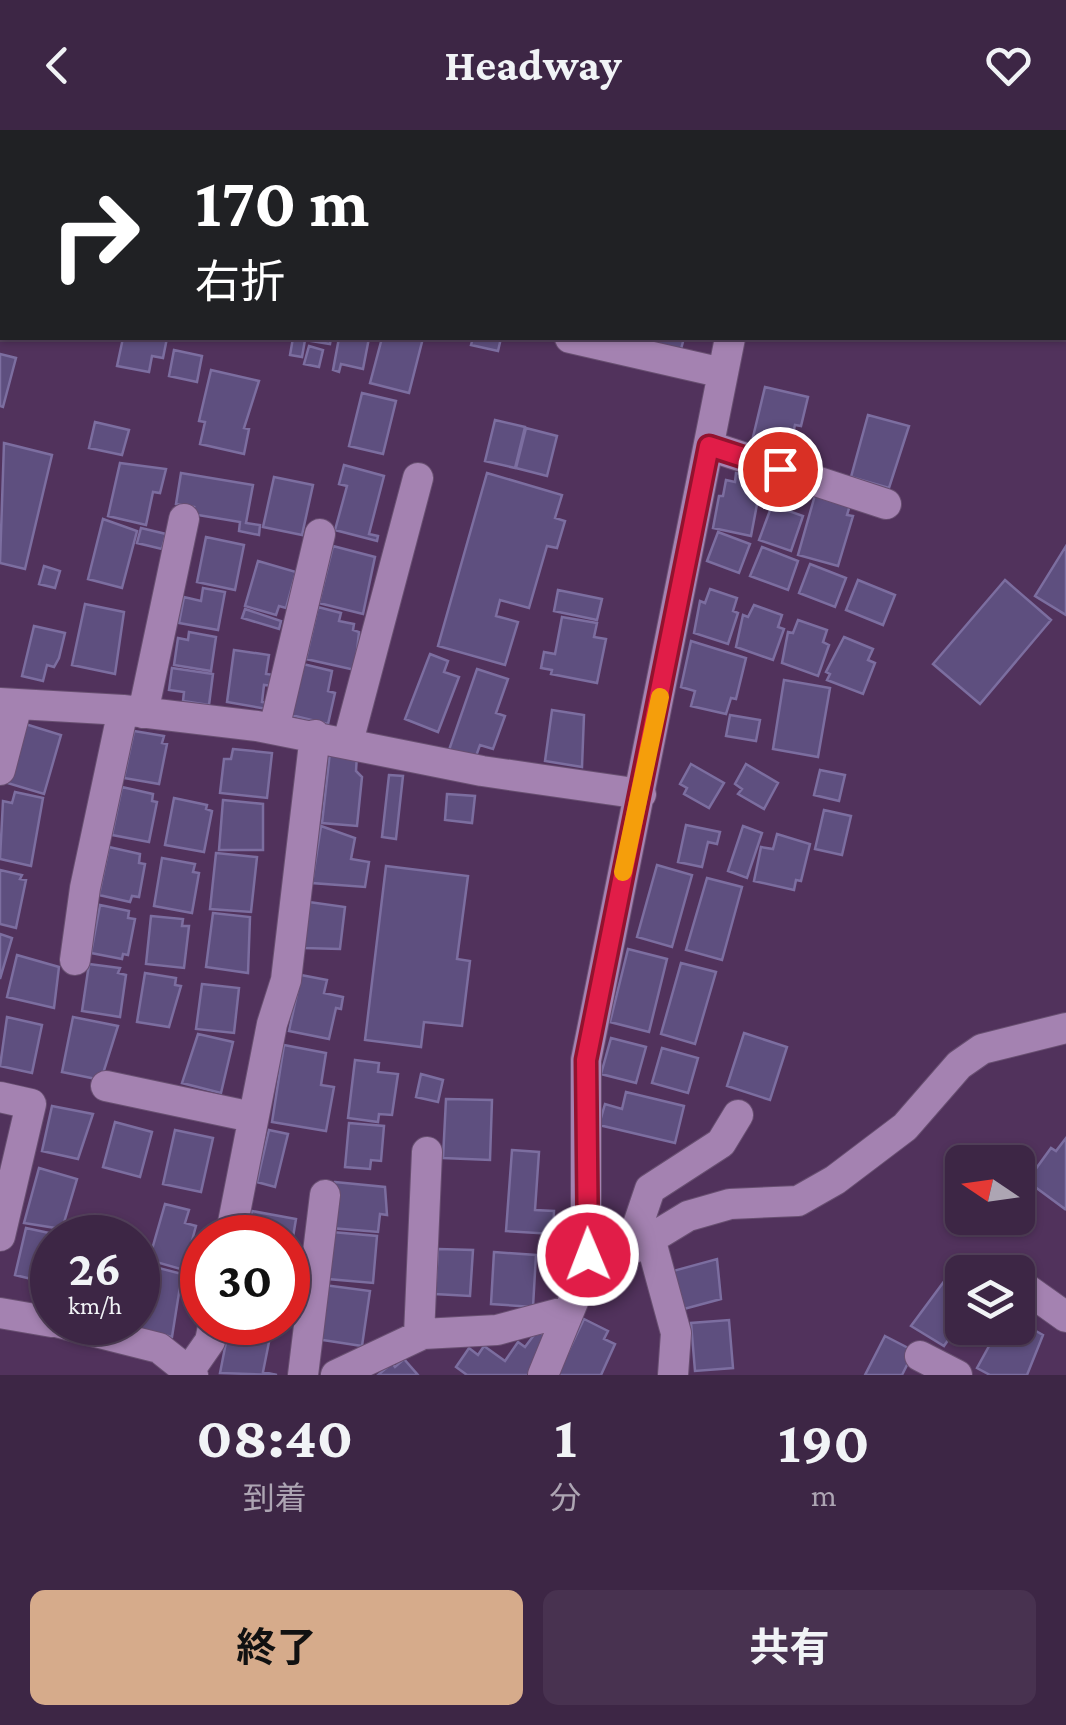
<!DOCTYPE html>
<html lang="ja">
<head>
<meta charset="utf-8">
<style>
  :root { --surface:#3d2645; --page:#483250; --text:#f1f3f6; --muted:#ada5b3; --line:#56435e; --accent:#d6ab8b }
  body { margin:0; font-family:"Crimson Pro","Noto Sans JP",serif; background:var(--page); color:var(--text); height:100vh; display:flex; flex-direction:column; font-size:38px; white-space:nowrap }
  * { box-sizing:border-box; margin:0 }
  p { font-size:32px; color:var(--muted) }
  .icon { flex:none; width:55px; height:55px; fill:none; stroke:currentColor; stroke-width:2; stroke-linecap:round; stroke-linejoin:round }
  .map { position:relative; height:1245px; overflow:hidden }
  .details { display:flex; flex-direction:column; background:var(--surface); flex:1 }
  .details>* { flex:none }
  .banner { position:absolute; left:0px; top:0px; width:1068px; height:210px; box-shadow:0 2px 8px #0004,0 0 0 2px var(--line); background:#202124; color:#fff; overflow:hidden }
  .needle { width:65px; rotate:283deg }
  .fabs { position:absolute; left:945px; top:1015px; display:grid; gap:20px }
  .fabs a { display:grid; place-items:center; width:90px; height:90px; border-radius:15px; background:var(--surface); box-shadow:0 2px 8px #0004,0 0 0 2px var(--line); font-size:50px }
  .speed { position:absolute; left:30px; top:1085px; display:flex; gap:20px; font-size:50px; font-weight:700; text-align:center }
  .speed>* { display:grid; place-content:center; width:130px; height:130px; border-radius:50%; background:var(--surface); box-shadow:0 2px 8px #0004,0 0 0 2px var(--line); line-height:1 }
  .speed small { font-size:25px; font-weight:400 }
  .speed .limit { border:15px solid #d22; background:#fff; color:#111 }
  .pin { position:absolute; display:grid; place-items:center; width:85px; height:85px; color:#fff; margin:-42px; border:5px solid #fff; border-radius:50%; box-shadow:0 2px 10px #0007 }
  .me { position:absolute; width:110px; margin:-55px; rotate:359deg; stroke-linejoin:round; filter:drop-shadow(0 0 8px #0008) }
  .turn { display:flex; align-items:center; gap:35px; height:210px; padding:0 30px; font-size:45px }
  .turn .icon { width:130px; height:130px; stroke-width:2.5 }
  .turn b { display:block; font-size:70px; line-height:85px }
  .eta { display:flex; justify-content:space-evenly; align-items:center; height:170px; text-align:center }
  .eta b { font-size:60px; font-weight:700; line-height:70px }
  .cta { display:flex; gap:20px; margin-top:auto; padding:20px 30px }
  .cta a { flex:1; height:115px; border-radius:15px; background:var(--accent); color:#111; font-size:40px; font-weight:700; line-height:115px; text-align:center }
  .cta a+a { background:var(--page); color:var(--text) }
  header { display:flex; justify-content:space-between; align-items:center; height:130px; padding:0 30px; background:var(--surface); font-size:45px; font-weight:700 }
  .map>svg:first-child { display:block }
</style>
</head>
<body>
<header><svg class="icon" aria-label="back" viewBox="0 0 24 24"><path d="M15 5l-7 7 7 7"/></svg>Headway<svg class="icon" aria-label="heart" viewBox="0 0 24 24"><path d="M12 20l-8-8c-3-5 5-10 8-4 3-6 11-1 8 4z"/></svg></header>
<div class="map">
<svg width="1066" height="1245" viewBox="0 0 1066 1245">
  <rect width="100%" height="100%" fill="#51325c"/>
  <path fill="#5f3d6b" d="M0,0H459L2,2V29Z"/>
  <path fill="#5e4f7f" stroke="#7c6ea0" stroke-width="2.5" d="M0,0H176L2,6Z
    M123,208H167L163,228L152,226L149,242L117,236Z
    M293,208H331L330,214L305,210L302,227L290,225Z
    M339,208H369L363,239L341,234L339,242L333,240Z
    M382,208H423L409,263L370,253Z
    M473,208H501L498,221L471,215Z
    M651,208H684L681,219L650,212Z
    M309,216L323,220L319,237L304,234Z
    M174,220L202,226L197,252L169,246Z
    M0,224L16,228L3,277L0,276Z
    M211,240L259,251L244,298L249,299L244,324L200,314L205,292L199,291Z
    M765,257L808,267L801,296L795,295L790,316L753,307Z
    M362,263L396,271L383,324L349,316Z
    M868,285L909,296L889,358L851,347Z
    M495,290L525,297L515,338L485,331Z
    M95,292L129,300L122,325L89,318Z
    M526,298L557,306L547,346L516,338Z
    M4,313L52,325L25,439L0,433Z
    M120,333L166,339L160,363L153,362L146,395L108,386Z
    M344,335L384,346L369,404L378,406L377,411L335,400L347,356L339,354Z
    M181,343L253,355L246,393L260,395L259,405L239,401L240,392L192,384L194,377L176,374Z
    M487,343L562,365L555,388L565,391L557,418L547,416L529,478L500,470L496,486L518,492L505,535L438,516Z
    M736,343L762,348L751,406L713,398L719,366H723L726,350L735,352Z
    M274,347L313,355L302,405L263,397Z
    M815,365L850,375L847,385L853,386L838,436L798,425Z
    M772,375L803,386L791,421L759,410Z
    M103,389L137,401L122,458L88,449Z
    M141,398L166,404L162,419L137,413Z
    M718,402L750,414L739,443L707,431Z
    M206,407L244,415L235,460L197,452Z
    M333,416L375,427L363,484L319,473Z
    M1066,416V485L1035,466Z
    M762,417L798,431L788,460L750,446Z
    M258,431L296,442L286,478L279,476L276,485L245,476Z
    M810,434L846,448L835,477L799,463Z
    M44,436L60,441L55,458L39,454Z
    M858,450L895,465L883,495L846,480Z
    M1005,450L1051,490L980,574L933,534Z
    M203,458L225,462L218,500L179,493L184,467L201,471Z
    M710,459L737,468L733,481L738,483L728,514L694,503L700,471L705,473Z
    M558,460L602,469L597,490L554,481Z
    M85,474L124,482L115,544L72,535Z
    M754,475L782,485L778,497L784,499L773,530L736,517L743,485L748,487Z
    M318,477L341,483L339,491L354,494L353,500L359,502L355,540L306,529Z
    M245,479L281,491L279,499L242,488Z
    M562,487L597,493L594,507L606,509L597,553L551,544L552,540L541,538L544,522L555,524Z
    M798,490L827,500L823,512L829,515L818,546L782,533L788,502L793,503Z
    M34,496L65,503L59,528L54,537L47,535L43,551L22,546Z
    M189,502L216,507L211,541L174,535L178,508L188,510Z
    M844,507L873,519L868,530L875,533L863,564L827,550L830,544L826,542Z
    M691,511L746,528L736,569L731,568L726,584L691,576L695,561L681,557Z
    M234,520L269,525L266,544L275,545L273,556L264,555L262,572L268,573L267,579L227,572Z
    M430,524L448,531L444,542L459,547L438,602L405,589Z
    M303,534L332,541L328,561L335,563L328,594L291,585Z
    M172,538L213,544L209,575L183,571L184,562L169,560Z
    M477,539L508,549L496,583L505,586L493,619L480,615L475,629L449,620Z
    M784,550L830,558L818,627L773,619Z
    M552,580L584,585L582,637L545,631Z
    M730,585L760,590L756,611L726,606Z
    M22,593L61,605L44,664L4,652Z
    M134,601L164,606L162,613L167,614L159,654L124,648Z
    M233,619L272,623L267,668L220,663L224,629H231Z
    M330,622L357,625L356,641L362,647L357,696L322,693Z
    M691,634L724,653L709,678L684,664L687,658L680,654Z
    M746,634L778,653L764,679L738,664L742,659L735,654Z
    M820,640L845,645L839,671L814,665Z
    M389,645L403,646L396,709L382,707Z
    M122,657L153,664L152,671L157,672L149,712L112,705Z
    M15,662L43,668L31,736L0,729L3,671L12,673Z
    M447,664L475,666L472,693L445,690Z
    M174,668L207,675L206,679L212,681L204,722L165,715Z
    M223,670L263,674V720H219Z
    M824,680L851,686L842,725L815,719Z
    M686,695L720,702L717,714L708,712L702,737L678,732Z
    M321,696L355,708L351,729L369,732L365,757L312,753Z
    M743,696L762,703L747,748L728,741Z
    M777,704L810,714L801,751L796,750L794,760L754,751L761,717L773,719Z
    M109,717L140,724L139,733L145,734L139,767L132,766L130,772L99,765Z
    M216,723L257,727L251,782L210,779Z
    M162,728L195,734L193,742L199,743L192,783L154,776Z
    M657,735L692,745L672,817L637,807Z
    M386,736L468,746L457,829L470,831L462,896L424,892L421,917L365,910Z
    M0,740L22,745L20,749L26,750L16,798L0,794Z
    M707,748L742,757L722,830L686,820Z
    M309,772L345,777L340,819L304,818Z
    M100,775L129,781L128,788L135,789L128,825L123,824L122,829L91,823Z
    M213,783L250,787L248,843L206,837Z
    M151,786L183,789L182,796H189L184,838L146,834Z
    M0,804L12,808L0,849Z
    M628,819L667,829L649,902L610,892Z
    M17,825L59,837L54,878L7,867Z
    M681,833L716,842L695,914L661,904Z
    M89,834L120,838L118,843L126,845L120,887L82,881Z
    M145,843L176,848L175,855L181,856L169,897L137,892Z
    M301,845L327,850L324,863L343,867L341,879L336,878L329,909L289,901Z
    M202,854L239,858L234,903L196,899Z
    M7,887L42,895L32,943L0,936Z
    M73,887L118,896L101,950L62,942Z
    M744,903L787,917L770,970L727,956Z
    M198,904L233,912L221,963L182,953Z
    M611,908L646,917L636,953L601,944Z
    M284,915L326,923L321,955L334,957L326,1001L272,992Z
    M662,918L698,928L688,963L652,953Z
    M355,930L379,933L378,942L398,944L392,985L379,984L378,992L348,988Z
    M421,944L443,950L438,972L416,967Z
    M626,962L684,976L675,1013L599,995L605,974L622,979Z
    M446,969L492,970L490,1030L443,1028Z
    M52,976L93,984L78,1029L42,1021Z
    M115,992L152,1002L140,1047L103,1037Z
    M349,993L384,996L381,1031L371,1030L370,1039L345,1037Z
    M175,1000L213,1008L201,1062L163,1054Z
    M269,1000L288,1004L275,1057L257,1052Z
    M1066,1008V1077L1065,1079L1027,1051L1051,1018L1056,1021Z
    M512,1020L539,1022L535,1080L554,1081L553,1104L506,1101Z
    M39,1038L77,1049L62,1099L24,1093Z
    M335,1052L385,1057L387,1085L380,1084L378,1102L331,1098Z
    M165,1074L189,1080L185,1093L196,1096L184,1140L149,1130Z
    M252,1081L296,1089L288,1137V1108H247Z
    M26,1098L63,1106L52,1108V1154L15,1145Z
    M332,1102L377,1106L373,1153L328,1149Z
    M438,1119L473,1120L470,1166L435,1164Z
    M494,1122L536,1125L533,1177L491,1174Z
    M717,1129L721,1169L684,1179L673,1141Z
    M147,1135L182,1144L172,1207L132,1197L138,1192Z
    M948,1146L962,1152V1190L944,1216L911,1196Z
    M324,1155L370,1161L362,1216L316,1209Z
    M584,1189L608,1201L604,1209L615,1214L601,1245H557Z
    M729,1190L733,1238L695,1241L691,1193Z
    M1018,1191L1043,1205L1027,1245H990L977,1238L999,1198H1018Z
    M230,1192H273L263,1242L277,1245L220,1243Z
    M541,1203L552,1211L528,1245H467L456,1237L469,1218L478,1225L484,1216L505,1231L518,1212L525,1217L534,1205Z
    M885,1206L914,1221L902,1245H865Z
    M404,1229L418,1245H378L392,1233L395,1237Z"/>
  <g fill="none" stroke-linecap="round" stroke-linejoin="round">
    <defs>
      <path id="street" d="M493,2L494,0
        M786,2L787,0
        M0,51L2,52
        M0,116L2,106
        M570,208L723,243
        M709,316L886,374
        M0,573L123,580L257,596L482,641L641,664
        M143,583L184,389
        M274,599L320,404
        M348,612L418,348
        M0,640L17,575
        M75,830L85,758L123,580
        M106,956L252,987
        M0,967L31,974L0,1106
        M230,1108L272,894L286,850L315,605
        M650,1108L676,1203L673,1245
        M630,1118L650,1059L721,1013L738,985
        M588,1125L637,1117L688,1086L730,1074L798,1071L835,1050L905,997L959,935L982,919L1066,898
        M1021,1155L1066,1187
        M0,1183L52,1192
        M56,1192L159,1218L193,1245
        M419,1205L427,1022
        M920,1226L957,1245
        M189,1241L210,1211L214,1192
        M303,1245L325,1065
        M336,1245L423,1204L497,1200L568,1181
        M543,1245L586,1140V930L730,208"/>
    </defs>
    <use href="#street" stroke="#684f71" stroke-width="32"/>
    <use href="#street" stroke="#a482b1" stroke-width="30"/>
  </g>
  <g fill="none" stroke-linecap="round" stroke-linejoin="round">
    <defs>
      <path id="route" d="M588,1125L586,930L709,316L780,339"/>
    </defs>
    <use href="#route" stroke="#92132f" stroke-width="25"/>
    <use href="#route" stroke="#e11d48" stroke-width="18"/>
    <path stroke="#f59e0b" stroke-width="18" d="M623,742L660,567"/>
  </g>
</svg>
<div class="fabs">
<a><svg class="needle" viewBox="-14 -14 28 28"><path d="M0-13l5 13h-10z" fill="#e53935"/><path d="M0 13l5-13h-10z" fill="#ada5b3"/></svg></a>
<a><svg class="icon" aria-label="layers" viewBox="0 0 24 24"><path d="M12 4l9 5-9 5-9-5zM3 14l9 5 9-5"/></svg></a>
</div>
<div class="speed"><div>26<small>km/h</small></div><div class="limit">30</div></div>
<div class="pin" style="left:780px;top:339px;background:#d93025"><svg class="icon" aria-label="arrive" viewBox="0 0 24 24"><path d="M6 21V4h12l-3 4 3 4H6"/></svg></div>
<svg class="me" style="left:588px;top:1125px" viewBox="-20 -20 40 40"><circle r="17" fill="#e11d48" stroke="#fff" stroke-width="3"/><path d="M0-11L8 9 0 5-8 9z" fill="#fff"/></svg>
<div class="banner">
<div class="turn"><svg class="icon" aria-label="right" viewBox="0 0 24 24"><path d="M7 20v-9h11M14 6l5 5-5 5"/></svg><div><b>170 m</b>右折</div></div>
</div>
</div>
<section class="details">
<div class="eta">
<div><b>08:40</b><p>到着</p></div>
<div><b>1</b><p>分</p></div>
<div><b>190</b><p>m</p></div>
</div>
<div class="cta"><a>終了</a><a>共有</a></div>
</section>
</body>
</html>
